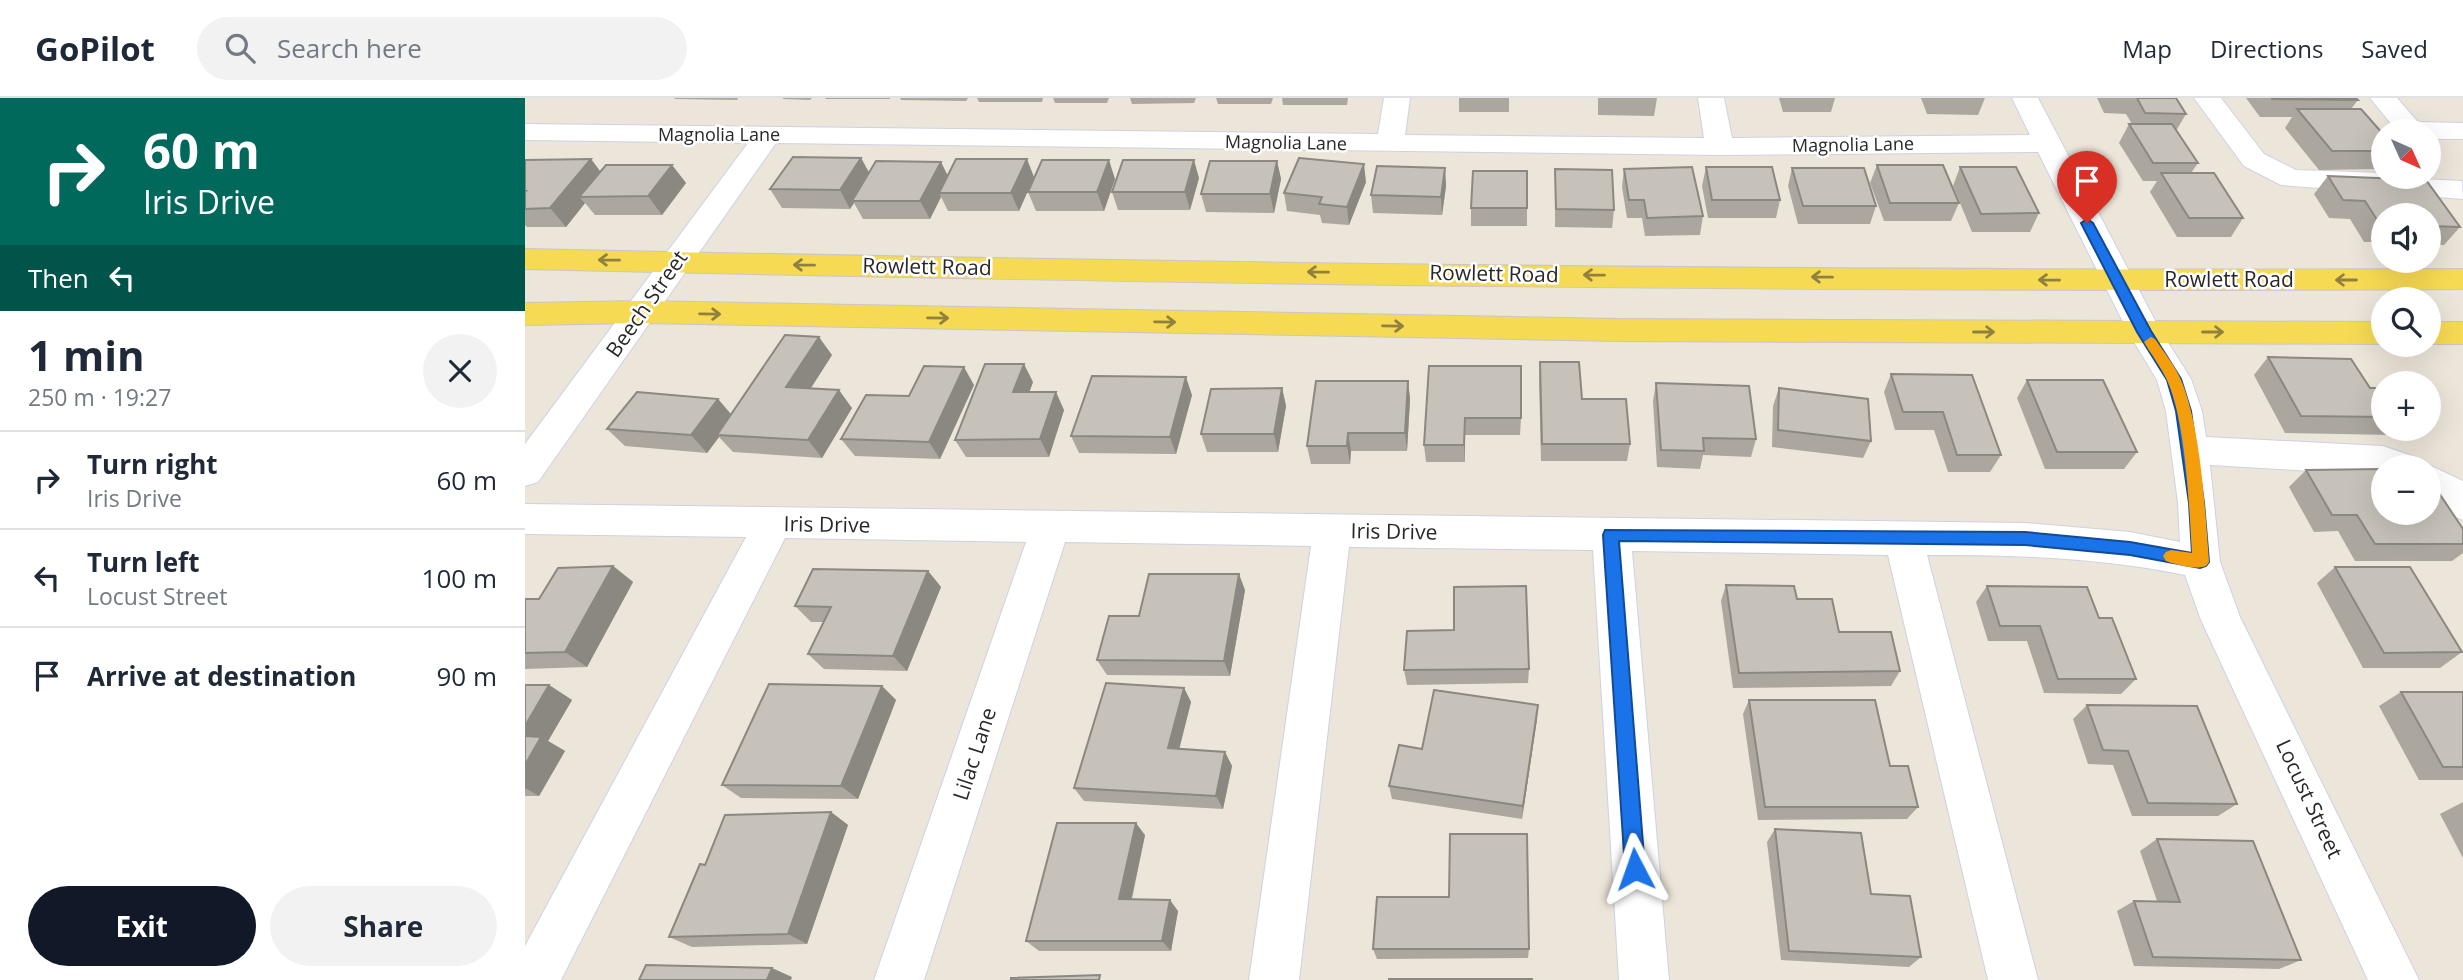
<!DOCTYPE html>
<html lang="en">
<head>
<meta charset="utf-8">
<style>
  :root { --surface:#fff; --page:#f2f2f3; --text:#1f2937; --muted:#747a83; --line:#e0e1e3; --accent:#111827 }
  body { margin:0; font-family:"Open Sans",sans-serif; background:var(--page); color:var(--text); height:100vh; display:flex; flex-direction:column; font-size:26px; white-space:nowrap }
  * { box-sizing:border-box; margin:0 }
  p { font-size:23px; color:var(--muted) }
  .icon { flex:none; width:38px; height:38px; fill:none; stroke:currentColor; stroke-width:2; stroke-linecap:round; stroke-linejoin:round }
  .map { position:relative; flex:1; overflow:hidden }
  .sheet { display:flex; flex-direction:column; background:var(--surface); width:525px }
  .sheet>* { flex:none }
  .hud { background:#00695c; color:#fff; overflow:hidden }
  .needle { width:46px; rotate:135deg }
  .controls { position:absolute; left:1846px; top:21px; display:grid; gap:14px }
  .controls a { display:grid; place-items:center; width:70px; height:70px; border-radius:50%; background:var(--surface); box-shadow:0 7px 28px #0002; font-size:35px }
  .pin { position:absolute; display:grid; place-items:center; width:60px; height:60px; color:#fff; margin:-72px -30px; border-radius:50% 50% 50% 0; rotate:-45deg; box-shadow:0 0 7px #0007 }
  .pin .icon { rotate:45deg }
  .me { position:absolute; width:77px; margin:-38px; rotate:356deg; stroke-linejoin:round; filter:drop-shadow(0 0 5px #0008) }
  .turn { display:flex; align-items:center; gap:24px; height:147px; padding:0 28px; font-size:32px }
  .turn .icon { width:91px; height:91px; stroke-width:2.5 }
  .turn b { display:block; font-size:49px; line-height:60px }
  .then { display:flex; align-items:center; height:66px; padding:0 28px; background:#0003; gap:14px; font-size:26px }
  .round { display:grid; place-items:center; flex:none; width:74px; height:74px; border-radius:37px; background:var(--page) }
  .overview { display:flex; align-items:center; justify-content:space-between; height:119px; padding:0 28px }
  h1 { font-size:42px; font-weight:700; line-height:52px }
  .button { display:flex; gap:14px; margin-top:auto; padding:14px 28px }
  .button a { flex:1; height:80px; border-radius:42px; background:var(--accent); color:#fff; font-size:28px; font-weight:700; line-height:80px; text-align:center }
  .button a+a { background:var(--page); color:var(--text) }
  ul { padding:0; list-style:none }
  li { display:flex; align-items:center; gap:21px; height:98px; padding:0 28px; border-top:2px solid var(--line) }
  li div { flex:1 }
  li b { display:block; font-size:26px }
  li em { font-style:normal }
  header { display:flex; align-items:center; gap:42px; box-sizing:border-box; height:98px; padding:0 35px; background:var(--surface); border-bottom:2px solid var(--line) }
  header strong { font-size:33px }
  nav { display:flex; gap:38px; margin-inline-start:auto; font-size:24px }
  .search { width:490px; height:63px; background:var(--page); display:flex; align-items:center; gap:18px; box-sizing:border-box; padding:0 24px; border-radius:38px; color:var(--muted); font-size:26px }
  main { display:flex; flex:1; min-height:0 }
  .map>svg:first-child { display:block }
</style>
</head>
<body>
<header>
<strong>GoPilot</strong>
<div class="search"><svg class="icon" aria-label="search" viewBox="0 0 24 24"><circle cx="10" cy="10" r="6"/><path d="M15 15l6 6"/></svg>Search here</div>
<nav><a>Map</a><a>Directions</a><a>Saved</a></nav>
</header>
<main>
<section class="sheet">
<div class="hud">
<div class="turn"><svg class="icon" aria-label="right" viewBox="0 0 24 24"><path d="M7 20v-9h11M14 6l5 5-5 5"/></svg><div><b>60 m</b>Iris Drive</div></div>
<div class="then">Then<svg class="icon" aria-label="left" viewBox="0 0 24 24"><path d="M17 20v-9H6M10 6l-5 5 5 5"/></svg></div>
</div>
<div class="overview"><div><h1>1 min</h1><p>250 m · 19:27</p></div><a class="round"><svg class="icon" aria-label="close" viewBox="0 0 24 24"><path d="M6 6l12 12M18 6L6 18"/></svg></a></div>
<ul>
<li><svg class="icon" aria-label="right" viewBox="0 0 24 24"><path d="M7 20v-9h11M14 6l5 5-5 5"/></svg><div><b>Turn right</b><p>Iris Drive</p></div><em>60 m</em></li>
<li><svg class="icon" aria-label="left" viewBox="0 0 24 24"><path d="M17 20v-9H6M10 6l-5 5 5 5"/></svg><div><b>Turn left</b><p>Locust Street</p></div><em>100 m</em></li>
<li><svg class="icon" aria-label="arrive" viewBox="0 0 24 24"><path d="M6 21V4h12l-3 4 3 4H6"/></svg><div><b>Arrive at destination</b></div><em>90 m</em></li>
</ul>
<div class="button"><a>Exit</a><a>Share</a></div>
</section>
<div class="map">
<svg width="1938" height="882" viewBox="0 0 1938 882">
  <rect width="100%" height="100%" fill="#ece5d9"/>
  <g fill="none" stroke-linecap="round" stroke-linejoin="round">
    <defs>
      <path id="minor" d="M859,0H885L880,37L1179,40L1173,0H1199L1207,40L1505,37L1487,0H1513L1634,230L1666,281L1677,313L1681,339L1858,348L1890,359L1895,369H1858V377L1685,367L1695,464L1715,519L1894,882H1843L1676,522L1660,477C1574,459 1490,457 1402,457L1513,882H1463L1363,457L1107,453L1144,882H1094L1068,452L824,449L774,882H724L786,448L540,444L399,882H349L501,444L260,440L36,882H0V848L221,439L0,436V406L1500,425L1605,434L1655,444L1653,405L1641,313L1632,282L1603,234L1513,54L1195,57L251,45L13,384L0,388V346L223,45L0,42V26L853,36Z
        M1669,0H1696L1739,56L1771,72L1858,75V79L1937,83L1938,101L1756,87L1719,68Z
        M1845,0H1872L1893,24L1938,25V41H1904V33H1872Z
        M1904,367L1938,383V422C1923,417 1917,407 1904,399V369H1896Z"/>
      <path id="major" d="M0,151C646,165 1292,174 1938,171V191C1292,195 646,186 0,171Z
        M117,203L1093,221L1858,224V246L1093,243L117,225L0,227V205Z
        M1904,224H1938V246H1904Z"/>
    </defs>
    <use href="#minor" stroke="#ced1e2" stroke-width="2"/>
    <use href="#major" stroke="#c7c7c7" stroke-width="2"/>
    <use href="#minor" fill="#fff" fill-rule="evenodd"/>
    <use href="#major" fill="#f7da53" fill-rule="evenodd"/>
  </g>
  <path fill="#aba79f" d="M149,0H213L212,2L150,1Z
    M258,0H287L285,2L258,1Z
    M300,0H365V1H301Z
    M375,0H443L441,3L376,2Z
    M452,0H518L517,4H454Z
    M528,0H584L582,5H530Z
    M605,0H671L669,5L607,6Z
    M691,0H748L746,6H693Z
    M757,0H823L822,7H758Z
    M934,0H984V14H934Z
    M1073,0H1132L1129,18L1073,17Z
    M1254,0H1310L1306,14H1258Z
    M1396,0H1460L1453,17L1402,16Z
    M1572,0H1651L1661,16L1651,33L1673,65L1666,75L1718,120L1706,139H1652L1625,94L1632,83H1618L1594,45L1604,26H1607L1601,16L1579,15Z
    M1721,0H1831L1833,2L1826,11L1858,36V71L1794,72L1760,30L1767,19H1735Z
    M336,60L344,75L509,79L494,113H423L416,99L405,121H338L329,105L325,111L257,110L245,91Z
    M66,61L75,73L147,67L161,85L137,117H70L60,105L41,129H2L0,127V62Z
    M752,63L756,81L749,115L681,114L676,96Z
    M1352,67L1434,105L1426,123H1359L1345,85Z
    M1181,69L1255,102L1251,120H1183L1177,88Z
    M1435,69L1514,115L1505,134H1447L1428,88Z
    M920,70L921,88L917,117L848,115L846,97Z
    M1267,70L1351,108L1345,126H1273L1263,88Z
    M1030,71L1089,112L1087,130L1030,129Z
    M1099,71L1178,118L1175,137L1120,138L1117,120H1102L1097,89Z
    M1803,78L1935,129L1919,147H1904V117H1858V144H1839L1825,121L1804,120L1789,96Z
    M674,80L665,112H593L587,94Z
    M590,81L579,113H511L503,94Z
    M841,84L824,127L797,125L795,117L762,113L759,95Z
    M946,110H1002V128H946Z
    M307,257L286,290L327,310L297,360L208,354L194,339L182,355L100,348L82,331L193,301L206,316Z
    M1743,259L1845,290H1858V331H1875L1868,337L1760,335L1729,277Z
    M1015,264L1105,346L1102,363H1016L1014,282Z
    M904,268L996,320L995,337H940V364H901L899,347Z
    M1366,276L1476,357L1465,374H1423L1409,332H1370L1359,294Z
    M1502,282L1612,354L1599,371H1520L1492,300Z
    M883,283L885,301L882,353H826L825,366H786L782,348Z
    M508,284L504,294L539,312L524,359H441L430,342Z
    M1131,285L1231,341L1226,359L1178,357L1175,371L1132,369L1128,303Z
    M449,287L415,361L330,358L316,341L384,298Z
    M757,290L761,308L753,354H682L676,336Z
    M1254,290L1346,343L1338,360L1247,349L1248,308Z
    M667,297L651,356L554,355L546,338Z
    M1781,372L1938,431V455L1927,463H1830L1813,433L1789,434L1764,389Z
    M88,468L108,484L62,569L0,571V501H14Z
    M1810,469L1937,554L1915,570H1838L1792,485Z
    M403,473L416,489L382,573L299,571L283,556L299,524H286L270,508Z
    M1201,487L1272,501L1314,534L1375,573L1366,588L1208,590L1196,503Z
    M1462,488L1574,520L1611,581L1596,596L1519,595L1502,543H1463L1451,504Z
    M720,492L705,578L582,577L572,562L614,518Z
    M929,532L1004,571L1003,585L882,587L879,572Z
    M0,587H24L47,602L23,643L40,653L14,698H0Z
    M357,588L371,602L333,701L216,700L197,687Z
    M659,590L666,604L654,651L700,654L707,668L698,711L559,703L549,690Z
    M1876,594H1938V682H1894L1854,608Z
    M1224,602L1365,668L1393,709L1382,721L1233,722L1218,616Z
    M1562,607L1712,706L1693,718H1607L1588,667L1563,666L1548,621Z
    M1012,621L997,721L867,701L864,688L897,651Z
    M1938,704V760L1915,716Z
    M306,714L323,727L282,846L167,849L144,839L180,767Z
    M1250,731L1346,796L1396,859L1384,869L1256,862L1242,744Z
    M620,737L607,801L653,813L646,853H514L501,843Z
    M1632,741L1776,862L1754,871L1609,868L1592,813L1609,803H1632L1615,753Z
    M848,851H1004L1003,860L852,861Z"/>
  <path fill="#8b8882" d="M336,60L346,78L327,103L329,105L325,111L315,92Z
    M66,61L80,80L54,99L60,105L41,129L25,110Z
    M502,61L509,79L494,113L486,95Z
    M584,62L590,81L579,113L572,94Z
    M669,62L674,80L665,112L660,94Z
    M752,63L756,81L749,115L745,96Z
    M416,64L425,82L414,95L416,99L405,121L395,103Z
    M839,66L841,84L824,127L822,109Z
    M147,67L161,85L137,117L123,98Z
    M920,70L921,88L917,117L916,99Z
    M294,239L307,257L275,307L261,289Z
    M499,266L508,284L498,312L488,294Z
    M439,269L449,287L415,361L404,344Z
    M661,279L667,297L651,356L645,339Z
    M883,283L885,301L882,353L880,335Z
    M757,290L761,308L753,354L749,336Z
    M314,292L327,310L297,360L283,342Z
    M531,294L539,312L524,359L515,341Z
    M193,301L208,319L192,337L194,339L182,355L166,337Z
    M940,320V364L939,347Z
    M823,335L826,353L825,366L822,348Z
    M88,468L108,484L62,569L40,554Z
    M403,473L416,489L382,573L368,558Z
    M714,476L720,492L705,578L699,563Z
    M24,587L47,602L23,643L40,653L14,698L0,690V628Z
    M357,588L371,602L333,701L316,688Z
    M659,590L666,604L651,664L643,650Z
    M1013,607L1012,621L997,721L998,708Z
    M700,654L707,668L698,711L691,698Z
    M306,714L323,727L282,846L263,836Z
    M611,725L620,737L604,812L594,801Z
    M645,802L653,813L646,853L637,843Z
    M247,870L267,879L266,882H242Z"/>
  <path fill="#c7c2b9" stroke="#8b8882" stroke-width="2" d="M1612,0H1651L1661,16L1620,15Z
    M1747,0H1831L1833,2L1747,1Z
    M1772,11H1836L1858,36V53H1807Z
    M1604,26H1647L1673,65H1628Z
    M268,59L336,60L315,92L245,91Z
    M774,60L839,66L822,109L794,106L797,99L759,95Z
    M66,61L25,110L0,111V94L1,93H0V62Z
    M431,61H502L486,95H414Z
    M517,62H584L572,94H503Z
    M598,62H669L660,94H587Z
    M351,63L416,64L395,103H327Z
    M685,63H752L745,96H676Z
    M81,67H147L123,98L54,99Z
    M1352,67H1418L1434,105H1365Z
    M852,68L920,70L916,99L846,97Z
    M1167,69L1178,118L1122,120L1119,102H1104L1099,71Z
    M1181,69H1247L1255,102H1187Z
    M1435,69H1491L1514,115L1456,116Z
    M1267,70H1339L1351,108H1278Z
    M1030,71L1087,72L1089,112L1031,111Z
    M948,73H1002V110H946Z
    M1636,75H1689L1718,120H1664Z
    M1803,78L1901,82L1935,129L1904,128V117H1858V125H1854L1840,103L1818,102Z
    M260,237L294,239L261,289L314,292L283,342L192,337Z
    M1743,259L1826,261L1845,290H1858V319L1776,318Z
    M1015,264H1054L1057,301H1101L1105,346H1017Z
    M460,266H499L488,294H531L515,341L430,342Z
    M399,268L439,269L404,344L316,341L341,297L384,298Z
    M904,268H996V320H940L939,347H899Z
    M1366,276L1447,277L1476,357H1432L1418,314H1378Z
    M567,278L661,279L645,339L546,338Z
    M1502,282H1578L1612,354H1532Z
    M791,283H883L880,335H823L822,348H782Z
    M1131,285L1224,288L1231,341L1178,340L1179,353L1136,352Z
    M757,290L749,336H676L686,291Z
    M1254,290L1343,301L1346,343L1253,332Z
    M112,294L193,301L166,337L82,331Z
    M1858,371V415H1904V380L1938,431V446H1850L1832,417H1807L1781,372Z
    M88,468L40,554L0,555V501H14L33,470Z
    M1810,469H1885L1937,554L1859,555Z
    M288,471L403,473L368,558L283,556L306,509L270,508Z
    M624,476H714L699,563L572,562L584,518H614Z
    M1201,487L1269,488L1272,501H1307L1314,534H1366L1375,573L1214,575Z
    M1001,488L1004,571L879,572L882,533L929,532V489Z
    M1462,488L1562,489L1574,520H1587L1611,581H1533L1515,528H1475Z
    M581,585L659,590L643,650L700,654L691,698L549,690Z
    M244,586L357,588L316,688L197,687Z
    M0,587H24L0,628Z
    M909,592L1013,607L998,708L864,688L874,647L897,651Z
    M1876,594H1938V669H1918Z
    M1224,602H1350L1365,668H1383L1393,709H1240Z
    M1562,607L1672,608L1712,706L1623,705L1603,653L1578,652Z
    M0,638L16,639L0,667Z
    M306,714L263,836L144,839L175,766L180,767L200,717Z
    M532,725H611L594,801L645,802L637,843H501Z
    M1250,731L1336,735L1346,796L1385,798L1396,859L1264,853Z
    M925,736H1002L1004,851H848L852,799H924Z
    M1632,741L1728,743L1776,862L1628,859L1609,803L1655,804Z
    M121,867L247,870L242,882H114Z
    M575,877L574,882H486V880Z
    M864,881H1007V882H864Z"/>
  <defs><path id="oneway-shaft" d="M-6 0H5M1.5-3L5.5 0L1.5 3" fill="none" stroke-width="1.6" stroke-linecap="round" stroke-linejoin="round" transform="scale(1.75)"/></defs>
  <g stroke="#90813e">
    <use href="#oneway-shaft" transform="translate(84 162) rotate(-179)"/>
    <use href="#oneway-shaft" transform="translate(279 167) rotate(-179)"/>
    <use href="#oneway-shaft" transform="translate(793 174) rotate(-179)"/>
    <use href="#oneway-shaft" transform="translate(1069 177) rotate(-179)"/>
    <use href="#oneway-shaft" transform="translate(1297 179) rotate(-179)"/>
    <use href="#oneway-shaft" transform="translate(1524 182) rotate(-179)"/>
    <use href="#oneway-shaft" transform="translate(1821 182) rotate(180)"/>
    <use href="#oneway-shaft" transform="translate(185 216) rotate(1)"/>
    <use href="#oneway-shaft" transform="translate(413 220) rotate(1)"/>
    <use href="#oneway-shaft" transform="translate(640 224) rotate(1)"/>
    <use href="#oneway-shaft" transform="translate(868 228) rotate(1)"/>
    <use href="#oneway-shaft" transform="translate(1459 234)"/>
    <use href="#oneway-shaft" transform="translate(1688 234)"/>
  </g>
  <path fill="#1a73e8" stroke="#114b97" stroke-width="2" d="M1562,121L1568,125L1626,233L1656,281L1666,313L1679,405L1684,464L1681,468L1675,470L1605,457L1500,447L1094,443L1120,771L1117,778L1110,780L1103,778L1100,771L1078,437L1080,432L1500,434L1605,444L1667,455L1664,405L1651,313L1642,282L1612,234L1556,125Z"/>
  <path fill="#f59e0b" d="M1626,239L1630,241C1639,254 1650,268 1656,282C1676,330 1680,411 1684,464L1681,468C1670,472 1652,467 1641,463L1638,458L1641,454L1646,452L1667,455C1664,408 1661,323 1642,282C1636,269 1626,256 1619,244Z"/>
  <g text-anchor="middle" stroke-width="5" stroke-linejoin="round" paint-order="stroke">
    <g font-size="18" fill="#282828" stroke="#fff">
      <text x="194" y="43">Magnolia Lane</text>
      <text transform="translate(761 45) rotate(1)" y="6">Magnolia Lane</text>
      <text transform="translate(1328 47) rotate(-1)" y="6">Magnolia Lane</text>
    </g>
    <g font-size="21" fill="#282828" stroke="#fff">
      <text transform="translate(402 169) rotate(1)" y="7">Rowlett Road</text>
      <text transform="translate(969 176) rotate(1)" y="7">Rowlett Road</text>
      <text x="1704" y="189">Rowlett Road</text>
      <text transform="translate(122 206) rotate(-55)" y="7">Beech Street</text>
      <text transform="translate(302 427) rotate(1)" y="7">Iris Drive</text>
      <text transform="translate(869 434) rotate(1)" y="7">Iris Drive</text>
      <text transform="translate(450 656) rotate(-72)" y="7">Lilac Lane</text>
      <text transform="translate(1784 701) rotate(65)" y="7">Locust Street</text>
    </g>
  </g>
</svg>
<div class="controls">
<a><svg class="needle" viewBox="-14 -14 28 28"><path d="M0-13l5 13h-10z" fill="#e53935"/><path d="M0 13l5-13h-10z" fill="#747a83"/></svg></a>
<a><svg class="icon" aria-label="sound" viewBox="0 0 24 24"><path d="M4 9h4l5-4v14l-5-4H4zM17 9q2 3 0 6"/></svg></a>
<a><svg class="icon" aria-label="search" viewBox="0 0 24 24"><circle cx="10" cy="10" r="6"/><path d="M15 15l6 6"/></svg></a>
<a>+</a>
<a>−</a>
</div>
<div class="pin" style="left:1562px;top:125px;background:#d93025"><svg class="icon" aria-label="arrive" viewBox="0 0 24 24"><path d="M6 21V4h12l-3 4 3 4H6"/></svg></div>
<svg class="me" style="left:1110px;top:771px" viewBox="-20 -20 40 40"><path d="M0-17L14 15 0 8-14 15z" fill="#1a73e8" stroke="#fff" stroke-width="4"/></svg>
</div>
</main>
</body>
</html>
